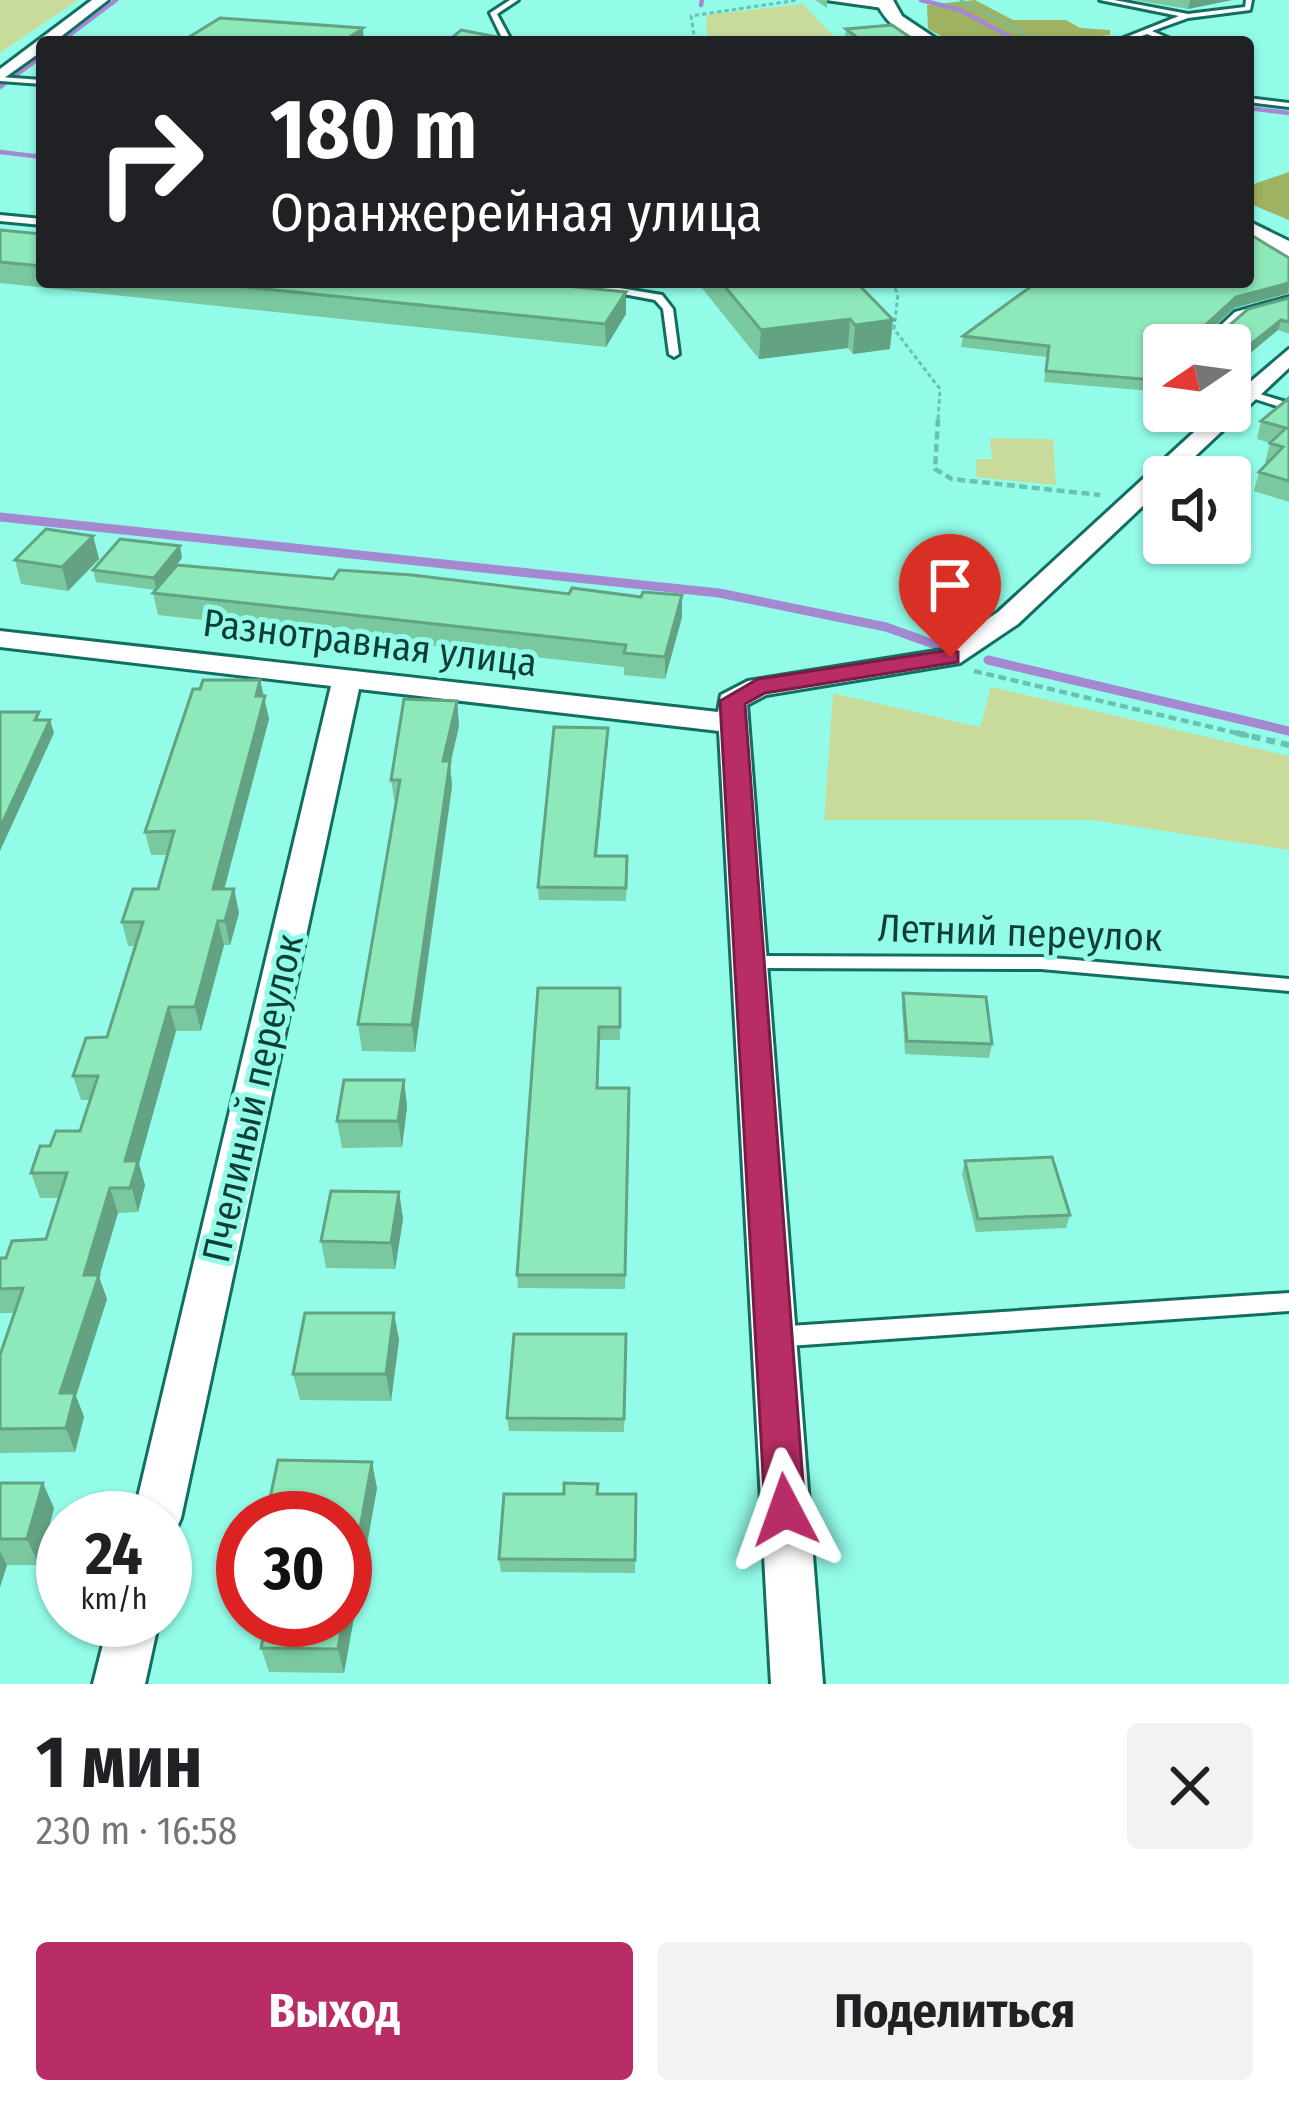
<!DOCTYPE html>
<html lang="ru">
<head>
<meta charset="utf-8">
<style>
  :root { --surface:#fff; --page:#f2f2f2; --text:#202124; --muted:#757577; --accent:#b92d66 }
  body { margin:0; font-family:"Fira Sans Condensed",sans-serif; background:var(--page); color:var(--text); height:100vh; display:flex; flex-direction:column; font-size:45px; white-space:nowrap }
  * { box-sizing:border-box; margin:0 }
  p { font-size:39px; color:var(--muted) }
  .icon { flex:none; width:66px; height:66px; fill:none; stroke:currentColor; stroke-width:2; stroke-linecap:round; stroke-linejoin:round }
  .map { position:relative; height:1684px; overflow:hidden }
  .drawer { display:flex; flex-direction:column; background:var(--surface); flex:1 }
  .drawer>* { flex:none }
  .top-card { position:absolute; left:36px; top:36px; width:1218px; height:252px; border-radius:12px; box-shadow:0 3px 9px #0004; background:#202124; color:#fff; overflow:hidden }
  .needle { width:78px; rotate:257deg }
  .fabs { position:absolute; left:1143px; top:324px; display:grid; gap:24px }
  .fabs a { display:grid; place-items:center; width:108px; height:108px; border-radius:12px; background:var(--surface); box-shadow:0 3px 9px #0004; font-size:60px }
  .speed { position:absolute; left:36px; top:1491px; display:flex; gap:24px; font-size:60px; font-weight:700; text-align:center }
  .speed>* { display:grid; place-content:center; width:156px; height:156px; border-radius:50%; background:var(--surface); box-shadow:0 3px 9px #0004; line-height:1 }
  .speed small { font-size:30px; font-weight:400 }
  .speed .limit { border:18px solid #d22; background:#fff; color:#111 }
  .pin { position:absolute; display:grid; place-items:center; width:102px; height:102px; color:#fff; margin:-123px -51px; border-radius:50% 50% 50% 0; rotate:-45deg; box-shadow:0 0 12px #0007 }
  .pin .icon { rotate:45deg }
  .me { position:absolute; width:132px; margin:-66px; rotate:356deg; stroke-linejoin:round; filter:drop-shadow(0 0 9px #0008) }
  .turn { display:flex; align-items:center; gap:42px; height:252px; padding:0 36px; font-size:54px }
  .turn .icon { width:156px; height:156px; stroke-width:2.5 }
  .turn b { display:block; font-size:84px; line-height:102px }
  .round { display:grid; place-items:center; flex:none; width:126px; height:126px; border-radius:12px; background:var(--page) }
  .overview { display:flex; align-items:center; justify-content:space-between; height:204px; padding:0 36px }
  h1 { font-size:72px; font-weight:700; line-height:90px }
  .button { display:flex; gap:24px; margin-top:auto; padding:24px 36px }
  .button a { flex:1; height:138px; border-radius:12px; background:var(--accent); color:#fff; font-size:48px; font-weight:700; line-height:138px; text-align:center }
  .button a+a { background:var(--page); color:var(--text) }
  .map>svg:first-child { display:block }
</style>
</head>
<body>
<div class="map">
<svg width="1289" height="1684" viewBox="0 0 1289 1684">
  <rect width="100%" height="100%" fill="#92fce9"/>
  <path fill="#c9db9b" d="M0,0H78L0,53Z
    M803,4L839,42H713L706,32L707,15Z
    M990,438L1053,439L1056,485L976,477V459H992Z
    M991,687L1289,756V850L1092,820H824L833,693L980,727Z"/>
  <path fill="#9eb261" d="M975,0L1013,20H1066L1080,28L1110,30V35C1056,40 976,59 928,29L927,5Z
    M1289,172V220L1248,203V186Z"/>
  <g fill="none" stroke-linecap="round" stroke-linejoin="round">
    <path stroke="#a488d1" stroke-width="4.5" d="M921,0L960,10L1020,42
      M701,5L702,0
      M60,42L116,0
      M16,75L42,56
      M0,87L4,84
      M1248,108L1289,113
      M0,152L42,157"/>
    <path stroke="#a488d1" stroke-width="9" d="M0,517L719,593L886,627L936,645
      M988,660L1289,731"/>
    <defs>
      <path id="service" d="M510,0H518L497,14L512,42H504L490,13Z
        M1100,0H1114L1188,14L1245,7L1246,0H1252L1250,10L1188,18L1152,31L1177,42H1167L1147,34L1125,42H1114L1179,16Z
        M0,77L42,80V84L0,81Z
        M1248,98L1289,103V107L1248,102Z
        M0,215L42,219V225L0,221Z
        M559,282H583L662,295L673,309L679,354L674,357L669,354L663,309L655,300Z
        M1289,297V303L1243,316L1211,345H1200L1235,312Z
        M1250,391L1289,403V410L1246,396L1244,394Z
        M748,956L1041,957L1289,979V991L1041,969L748,968L742,966L739,962L742,958Z
        M1289,1293V1311L774,1347L766,1344L763,1337L766,1330L774,1327Z"/>
      <path id="minor" d="M92,0H108L54,42H42V51L0,81V69Z
        M826,0H883L890,4L883,8Z
        M1289,349V368L1173,477H1164V486L1018,624L960,663L766,695L747,705L823,1684H771L719,731L359,689L181,1518L174,1534L165,1538V1518H133L331,686L0,647V631L718,712L721,695L748,681L942,650L998,612L1217,411H1230V399Z
        M109,1620H159L145,1684H93Z"/>
      <path id="secondary" d="M875,0H893L902,16L941,42C909,42 889,29 875,0Z
        M1248,221L1289,241V260L1248,240Z"/>
    </defs>
    <use href="#service" stroke="#126e61" stroke-width="6"/>
    <use href="#minor" stroke="#126e61" stroke-width="6"/>
    <use href="#secondary" stroke="#126e61" stroke-width="6"/>
    <path stroke="#69c1b2" stroke-width="3" stroke-dasharray="4.5 3" stroke-linecap="butt" d="M960,0L1041,42
      M695,42L691,16L798,0
      M891,282L898,294L894,329L940,389L938,422"/>
    <path stroke="#69c1b2" stroke-width="4.5" stroke-dasharray="8 4.5" stroke-linecap="butt" d="M938,419L935,469L952,479L1100,495
      M974,671L1249,736"/>
    <path stroke="#69c1b2" stroke-width="6" stroke-dasharray="9 6" stroke-linecap="butt" d="M1237,733L1289,745"/>
    <use href="#service" fill="#fff" fill-rule="evenodd"/>
    <use href="#minor" fill="#fff" fill-rule="evenodd"/>
    <use href="#secondary" fill="#fff" fill-rule="evenodd"/>
  </g>
  <path fill="#79c8a0" d="M815,0H827V8Z
    M1134,0H1232L1188,9Z
    M846,29L917,42H852L845,37Z
    M0,230L42,234V282H527L626,314L606,347L0,283Z
    M1289,258V294L1234,308L1202,337H1216L1289,298V334L1278,330L1164,345V394L1151,391L1044,382L1047,357L961,347L963,336L1037,282H1248Z
    M697,282H856L890,349L853,354L848,348L759,359Z
    M1289,398V502L1254,491L1259,472L1268,463L1265,462L1270,443L1257,439L1261,421Z
    M93,536L99,559L68,591L21,584L15,560Z
    M182,558L158,588L333,579L569,594L641,597L682,595V617L665,679L624,675V667L158,615L153,593L156,590L96,582L93,570Z
    M260,680L269,719L224,889H234L239,913L230,945H224L201,1031H176L139,1164L145,1185L138,1212L118,1213L99,1277L107,1299L76,1396L84,1417L75,1452L0,1453V1355L15,1313H0V1258H6L46,1239L59,1198H40L31,1173L50,1146L80,1131L90,1100H81L73,1076L107,1037L136,946H128L122,922L158,889L168,855H151L145,832Z
    M457,701L459,726L450,765L452,786L415,1052L362,1051L358,1024L395,805L391,780Z
    M608,740L597,856H627L626,901L539,900L538,887Z
    M538,988H620V1040H599L598,1088H629L625,1289L518,1288L517,1275Z
    M903,993L992,1044L989,1058L905,1054L902,1007Z
    M404,1080L407,1107L402,1147L342,1148L337,1121Z
    M965,1161L1070,1215L1066,1228L976,1232L962,1174Z
    M399,1192L403,1219L395,1269L326,1268L321,1241Z
    M394,1313L399,1340L391,1401L300,1400L293,1374Z
    M626,1334L624,1432L509,1431L507,1418Z
    M0,1483L54,1508L39,1565H7L0,1587Z
    M377,1488L344,1673L269,1672L261,1648Z
    M597,1494H636L635,1573L501,1572L499,1559Z"/>
  <path fill="#63a282" d="M1190,0H1232L1188,9Z
    M363,28L364,42H343Z
    M1289,283L1288,293L1234,308L1197,342L1199,331L1236,297Z
    M626,292V314L606,347L605,324Z
    M850,319L848,348L759,359L761,330Z
    M893,320L890,349L853,354L855,325Z
    M1281,320L1278,330L1230,370V361Z
    M93,536L99,559L68,591L62,567Z
    M180,546L182,558L156,590L154,578Z
    M682,595V617L665,679V657Z
    M260,680L269,719L218,913L213,889Z
    M457,701L459,726L450,765L452,786L415,1052L412,1025L443,761Z
    M50,720L54,733L0,851V828Z
    M608,728V740L595,869V856Z
    M234,889L239,913L230,945L225,921Z
    M218,921L224,945L201,1031L195,1007Z
    M169,1007L176,1031L139,1164L145,1185L138,1212L125,1161Z
    M404,1080L407,1107L402,1147L398,1121Z
    M110,1188L118,1213L99,1277L107,1299L76,1396L84,1417L75,1452L66,1428L60,1393L84,1275Z
    M399,1192L403,1219L395,1269L391,1243Z
    M394,1313L399,1340L391,1401L386,1374Z
    M372,1462L377,1488L344,1673L338,1649L343,1620H345V1611Z
    M43,1483L54,1508L39,1565L27,1539Z
    M0,1551L7,1565L0,1587Z"/>
  <path fill="#8de8ba" stroke="#63a282" stroke-width="3" d="M220,18L363,28L343,42H181Z
    M892,25L917,42H863L846,29Z
    M461,30L497,37L492,42H447Z
    M0,230L42,234V266L0,262Z
    M1248,233L1289,258V283L1236,297L1199,331V337H1216L1248,309L1289,298V322L1281,320L1230,361V345H1164V382L1154,380L1046,371L1049,346L963,336L1037,282H1222L1232,284L1228,282H1248Z
    M197,282H527L626,292L605,324Z
    M721,282H856L893,320L855,325L850,319L761,330Z
    M1289,398V481L1259,472L1283,447L1270,443L1286,428L1261,421Z
    M46,529L93,536L62,567L15,560Z
    M120,539L180,546L154,578L93,570Z
    M177,565L333,579L339,570L412,575L569,594L572,588L641,597L643,592L682,595L665,657L624,653L626,645L153,593Z
    M203,680H260L256,696H265L213,889H234L225,921H218L195,1007H169L125,1161H138L130,1188H110L84,1275H99L60,1393H75L66,1428L0,1429V1355L23,1288L0,1289V1258H6L12,1241L46,1239L67,1173H31L40,1146H50L56,1131H80L98,1076H73L86,1038L107,1037L143,922H122L133,889H158L174,831L145,832L193,689H200Z
    M404,699L457,701L443,761H450L412,1025L358,1024L400,780H391Z
    M0,712H39L35,720H50L0,828Z
    M554,727L608,728L595,856H627L626,888L538,887Z
    M538,988H620V1027H599L597,1088H629L625,1275H517Z
    M903,993L986,997L992,1044L907,1041Z
    M344,1080H404L398,1121H337Z
    M1052,1157L1070,1215L978,1219L965,1161Z
    M331,1191L399,1192L391,1243L321,1241Z
    M305,1313H394L386,1374H293Z
    M514,1334H626L624,1419L507,1418Z
    M278,1460L372,1462L345,1611V1518H266Z
    M0,1483H43L27,1539H0Z
    M564,1483L598,1484L597,1494H636L635,1560L499,1559L504,1494H564Z
    M267,1620H343L338,1649L261,1648Z"/>
  <path fill="#b92d66" stroke="#781d42" stroke-width="3" d="M950,650L958,652V662L765,693L745,704L805,1510L800,1524L785,1529L771,1524L765,1510L720,701L758,679Z"/>
  <g text-anchor="middle" stroke-width="10" stroke-linejoin="round" paint-order="stroke">
    <g font-size="39" fill="#0f3e37" stroke="#92fce9">
      <text transform="translate(370 642) rotate(7)" y="14">Разнотравная улица</text>
      <text transform="translate(1020 932) rotate(2)" y="14">Летний переулок</text>
      <text transform="translate(252 1098) rotate(-77)" y="14">Пчелиный переулок</text>
    </g>
  </g>
</svg>
<div class="fabs">
<a><svg class="needle" viewBox="-14 -14 28 28"><path d="M0-13l5 13h-10z" fill="#e53935"/><path d="M0 13l5-13h-10z" fill="#757577"/></svg></a>
<a><svg class="icon" aria-label="sound" viewBox="0 0 24 24"><path d="M4 9h4l5-4v14l-5-4H4zM17 9q2 3 0 6"/></svg></a>
</div>
<div class="speed"><div>24<small>km/h</small></div><div class="limit">30</div></div>
<div class="pin" style="left:950px;top:657px;background:#d93025"><svg class="icon" aria-label="arrive" viewBox="0 0 24 24"><path d="M6 21V4h12l-3 4 3 4H6"/></svg></div>
<svg class="me" style="left:785px;top:1510px" viewBox="-20 -20 40 40"><path d="M0-17L14 15 0 8-14 15z" fill="#b92d66" stroke="#fff" stroke-width="4"/></svg>
<div class="top-card">
<div class="turn"><svg class="icon" aria-label="right" viewBox="0 0 24 24"><path d="M7 20v-9h11M14 6l5 5-5 5"/></svg><div><b>180 m</b>Оранжерейная улица</div></div>
</div>
</div>
<section class="drawer">
<div class="overview"><div><h1>1 мин</h1><p>230 m · 16:58</p></div><a class="round"><svg class="icon" aria-label="close" viewBox="0 0 24 24"><path d="M6 6l12 12M18 6L6 18"/></svg></a></div>
<div class="button"><a>Выход</a><a>Поделиться</a></div>
</section>
</body>
</html>
